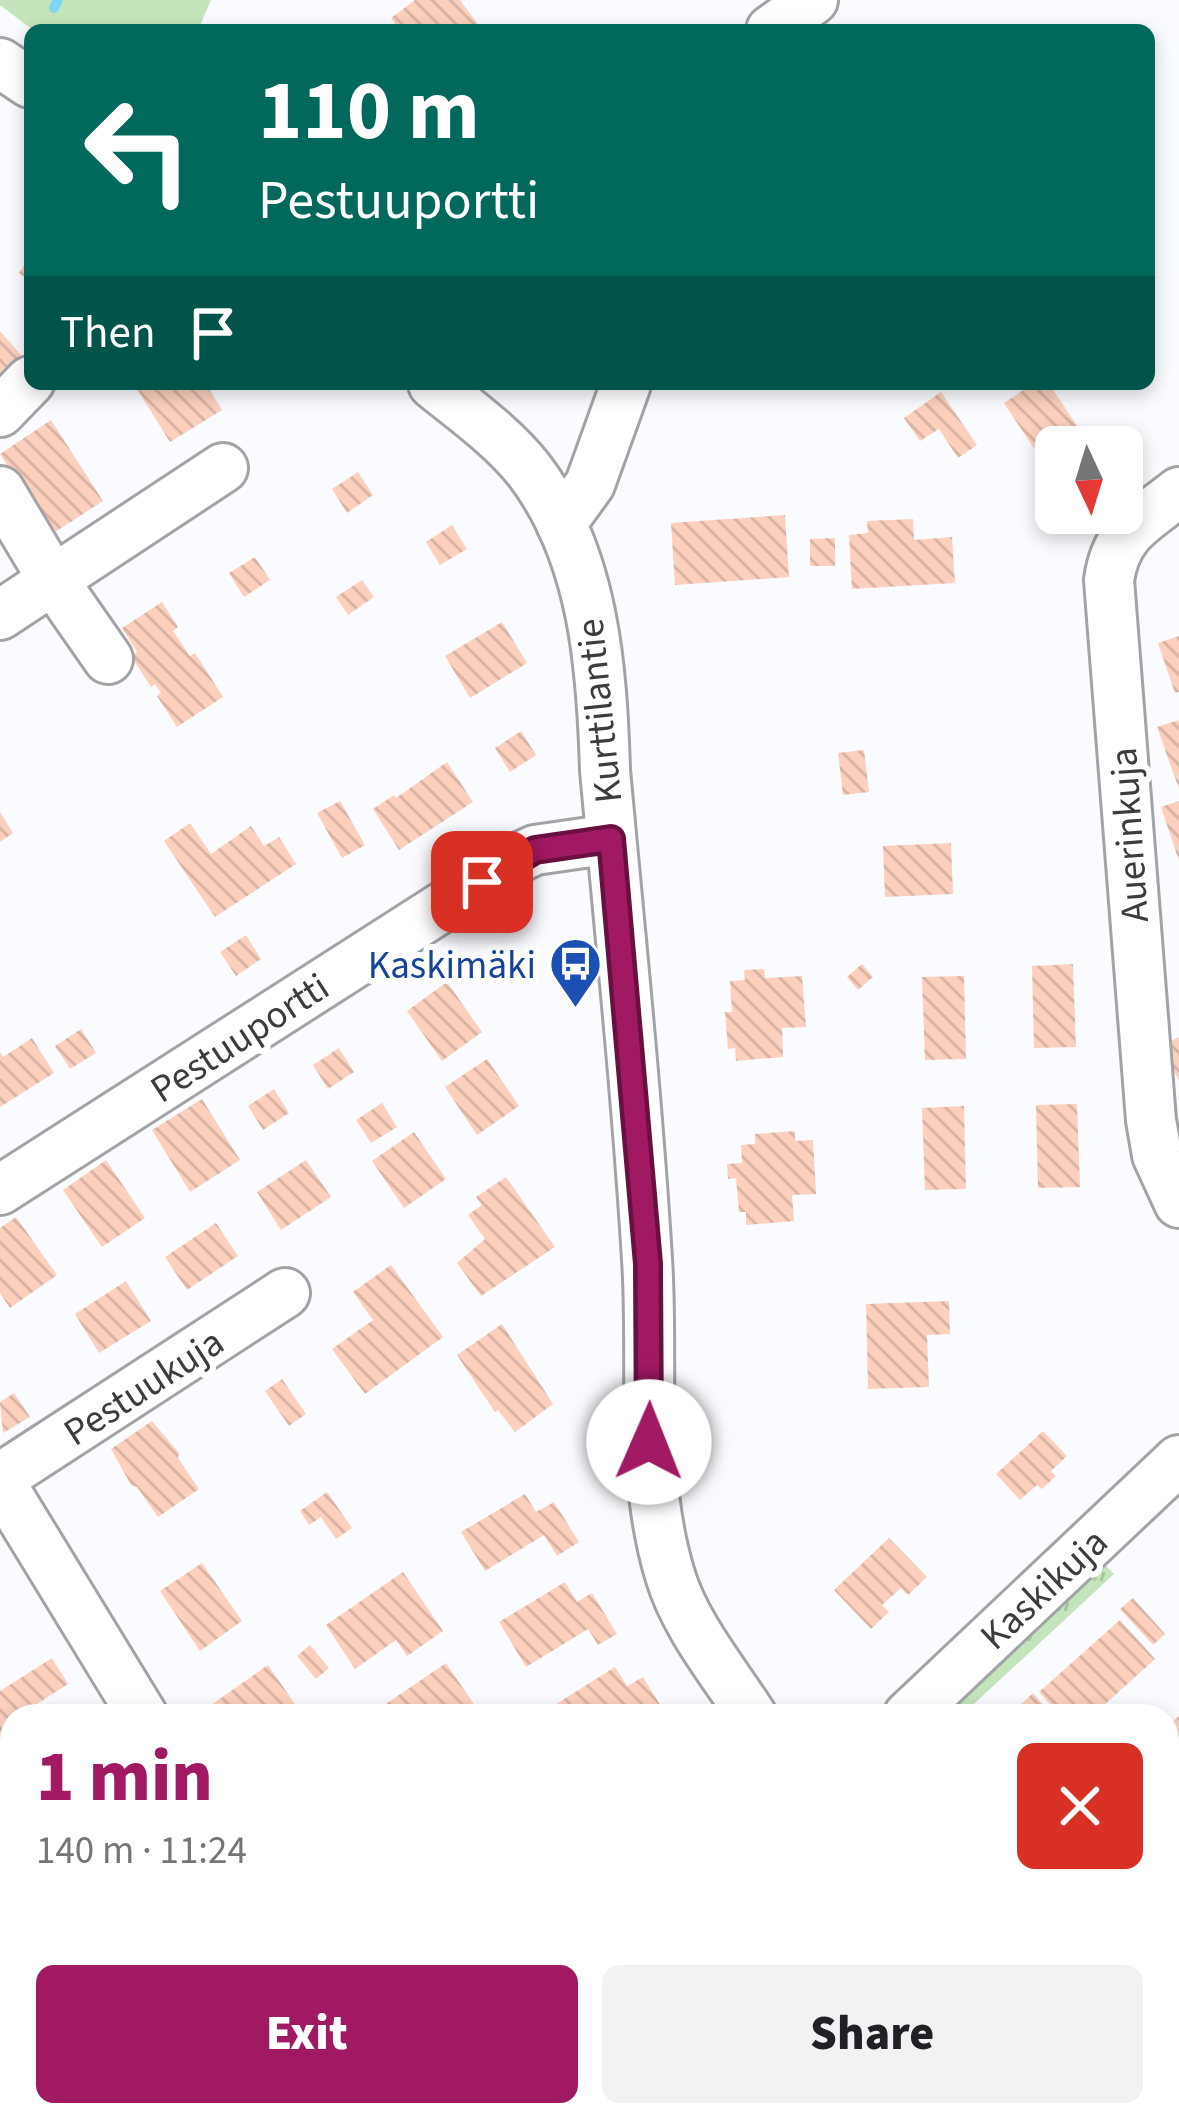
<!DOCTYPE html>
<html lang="en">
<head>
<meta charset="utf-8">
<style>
  :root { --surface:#fff; --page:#f2f2f2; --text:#202124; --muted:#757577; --accent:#a11863 }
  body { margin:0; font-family:"Source Sans 3",sans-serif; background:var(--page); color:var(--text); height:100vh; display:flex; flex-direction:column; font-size:45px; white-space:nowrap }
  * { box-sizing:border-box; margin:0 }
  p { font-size:39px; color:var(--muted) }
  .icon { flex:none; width:66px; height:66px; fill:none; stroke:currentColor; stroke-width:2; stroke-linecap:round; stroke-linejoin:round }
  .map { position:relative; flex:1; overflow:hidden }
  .panel { position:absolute; left:0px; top:1704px; width:1179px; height:423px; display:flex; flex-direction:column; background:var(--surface); border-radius:36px 36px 0 0; box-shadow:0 6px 18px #0003 }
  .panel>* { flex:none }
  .guide { position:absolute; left:24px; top:24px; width:1131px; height:366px; border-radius:18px; box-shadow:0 6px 18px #0003; background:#00695c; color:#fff; overflow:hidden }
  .needle { width:78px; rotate:176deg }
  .tools { position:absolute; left:1035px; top:426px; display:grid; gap:24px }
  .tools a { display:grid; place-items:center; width:108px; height:108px; border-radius:18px; background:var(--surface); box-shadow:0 6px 18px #0003; font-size:60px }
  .pin { position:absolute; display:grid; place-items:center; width:102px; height:102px; color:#fff; margin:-51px; border-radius:24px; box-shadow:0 6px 18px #0006 }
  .me { position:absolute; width:132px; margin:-66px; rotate:1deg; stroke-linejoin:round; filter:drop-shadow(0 0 9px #0008) }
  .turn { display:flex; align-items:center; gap:42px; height:252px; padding:0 36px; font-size:54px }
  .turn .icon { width:156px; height:156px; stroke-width:2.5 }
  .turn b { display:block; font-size:84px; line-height:102px }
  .then { display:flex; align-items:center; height:114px; padding:0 36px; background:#0003; gap:24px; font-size:45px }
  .round { display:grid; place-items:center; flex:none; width:126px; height:126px; border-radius:18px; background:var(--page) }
  .headline { display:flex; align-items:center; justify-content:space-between; height:204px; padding:0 36px }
  h1 { font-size:72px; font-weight:800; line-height:90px; color:var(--accent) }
  .primary-button { display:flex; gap:24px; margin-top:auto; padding:24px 36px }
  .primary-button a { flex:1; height:138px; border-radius:18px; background:var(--accent); color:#fff; font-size:48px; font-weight:800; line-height:138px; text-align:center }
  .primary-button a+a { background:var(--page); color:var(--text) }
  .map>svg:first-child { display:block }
</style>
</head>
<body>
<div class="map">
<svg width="1179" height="2125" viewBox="0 0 1179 2125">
  <defs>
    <pattern id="grass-tufts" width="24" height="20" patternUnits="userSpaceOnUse" patternTransform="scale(3)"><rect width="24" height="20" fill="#c4e4bb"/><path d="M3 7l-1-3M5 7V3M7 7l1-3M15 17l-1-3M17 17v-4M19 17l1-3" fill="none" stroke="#a9c4a2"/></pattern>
    <pattern id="building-back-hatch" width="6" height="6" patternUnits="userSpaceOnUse" patternTransform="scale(3)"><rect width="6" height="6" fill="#fcd0bd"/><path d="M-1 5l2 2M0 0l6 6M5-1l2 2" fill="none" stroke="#d9b4a4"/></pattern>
  </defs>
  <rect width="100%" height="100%" fill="#fafbfe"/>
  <path fill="url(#grass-tufts)" d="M1103,1563L1114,1574L961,1716H942Z
    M1167,2033L1179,2044V2125H1040L1030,2116L1167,2115Z
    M612,2115H928L935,2125H591Z"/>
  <path fill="#c4e4bb" d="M211,0L198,30H33L0,5V0Z"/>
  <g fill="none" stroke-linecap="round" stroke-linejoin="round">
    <path stroke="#7fd6f3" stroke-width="10" d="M54,8L58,0"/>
  </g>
  <path fill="url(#building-back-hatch)" d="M415,0H460L482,30H400L391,18Z
    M30,256V281L19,273Z
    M0,331L29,364L0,389Z
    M134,384H206L222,410L170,442Z
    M1032,384H1049L1082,433L1041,459L1004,403Z
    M941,392L977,445L958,458L939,429L920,441L904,418Z
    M51,420L103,501L52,534L0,454Z
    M358,472L373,495L347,513L332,489Z
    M785,515L789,577L675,585L671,523Z
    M913,519L914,540L952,537L955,583L852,589L849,535L868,533L867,521Z
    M452,525L467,549L440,565L426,542Z
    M835,538V566H810V539Z
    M255,557L270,580L244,597L229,573Z
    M362,580L374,597L348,615L336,597Z
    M162,602L178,627L173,631L190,656L195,653L223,697L177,727L157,696L161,693L155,684L151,687L131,656L137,652L122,628Z
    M502,622L527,663L470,698L445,656Z
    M1179,636V692L1175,693L1158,643Z
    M1179,720V786H1178L1157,727Z
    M521,731L536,755L510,772L495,748Z
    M864,750L869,792L843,795L838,753Z
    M447,762L473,802L399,850L373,809L394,795L396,798Z
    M340,801L365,845L342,858L317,813Z
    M1179,801V858H1178L1161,807Z
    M0,812L13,833L0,842Z
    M190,823L211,854L251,826L264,846L279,837L296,864L215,917L164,841Z
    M951,843L953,894L885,897L883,846Z
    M246,935L261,959L236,976L220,952Z
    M862,964L873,977L858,990L847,977Z
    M1073,964L1076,1047L1034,1048L1032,966Z
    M764,969L765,978L802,976L806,1027L782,1028L783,1057L736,1061L735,1048L728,1049L725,1012H732L730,981L745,980L744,970Z
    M964,976L966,1059L925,1060L922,977Z
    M447,982L482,1032L442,1061L407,1011Z
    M81,1029L96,1053L70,1069L55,1046Z
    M1179,1037V1081L1161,1046Z
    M32,1038L54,1073L0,1107V1052L3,1057Z
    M339,1048L354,1072L328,1089L313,1065Z
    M487,1059L519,1106L477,1135L445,1087Z
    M274,1089L289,1113L263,1130L248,1106Z
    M202,1099L240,1160L190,1192L152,1130Z
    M382,1103L397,1127L371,1143L356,1120Z
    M1077,1104L1080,1187L1038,1188L1036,1105Z
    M964,1106L966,1189L925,1190L922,1108Z
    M795,1131V1141L813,1140L816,1194L792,1195L794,1221L746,1225V1212H739L736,1178L728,1179L727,1164L742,1163L741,1145L755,1144V1134Z
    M414,1132L446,1179L404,1208L372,1161Z
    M106,1160L145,1218L102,1247L63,1190Z
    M306,1160L331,1197L281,1230L257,1192Z
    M506,1177L555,1247L481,1296L457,1263L485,1239L468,1215L482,1205L476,1197Z
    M16,1217L57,1275L10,1308L0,1293V1228Z
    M216,1223L238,1256L187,1290L165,1257Z
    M391,1265L443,1337L365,1394L332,1349L373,1320L353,1292Z
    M126,1281L151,1321L99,1353L75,1314Z
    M949,1301L950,1334L927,1335L929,1387L868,1389L866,1304Z
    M502,1324L553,1404L515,1432L498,1410L495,1412L457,1355Z
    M282,1379L306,1414L289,1426L265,1391Z
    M14,1393L30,1417L3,1433L0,1402Z
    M152,1421L179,1453L178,1458L199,1489L158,1517L137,1487L131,1485L111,1449Z
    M1043,1431L1067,1456L1051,1471L1056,1476L1042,1489L1037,1485L1020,1500L996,1474Z
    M327,1492L352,1528L336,1539L321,1517L309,1525L300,1511Z
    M525,1494L536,1512L554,1502L579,1542L557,1556L544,1535L485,1571L461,1532Z
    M889,1538L927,1577L908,1595L901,1588L882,1605L889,1612L871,1629L834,1590Z
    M202,1563L242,1621L200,1651L160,1591Z
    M403,1572L443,1631L407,1656L396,1640L355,1669L326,1625Z
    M565,1582L577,1602L592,1593L617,1634L598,1645L588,1629L526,1667L499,1622Z
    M1133,1598L1165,1634L1153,1645L1120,1609Z
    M1120,1620L1155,1659L1092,1716H1061L1039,1692Z
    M310,1645L329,1668L316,1679L297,1656Z
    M52,1658L68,1684L37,1704L44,1716H12V1756L0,1764V1691Z
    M446,1663L482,1716H368Z
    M268,1665L297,1707L283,1716H195Z
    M615,1667L627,1686L643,1677L667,1716H544L542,1713Z
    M1033,1693L1053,1716H1008Z
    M1179,1716V1782L1167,1793V1726Z
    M1179,1861V1928L1167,1938V1871Z
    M0,1881L12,1900V1905L0,1913Z
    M12,1967V2037L0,2045V1975Z
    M194,2115H212L218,2125H177Z"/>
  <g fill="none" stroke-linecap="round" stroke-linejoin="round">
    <defs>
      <path id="minor" d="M771,30L813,0
        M0,63L30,83
        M433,384C465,410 503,437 529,470C594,555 602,668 605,770C620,933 637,1096 647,1259C654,1365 639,1473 670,1575C685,1626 724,1672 752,1716
        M0,412L30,381
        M0,491L53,580L108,659
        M1179,492C1143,521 1116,531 1109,580L1151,1120L1157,1155L1179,1203
        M561,524L590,484L626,384
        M0,615L223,468
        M0,1190L522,856L535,850L611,839
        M0,1478L285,1293
        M0,1482L143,1716
        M908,1716L1179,1460
        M0,2080L12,2079
        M398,2115L404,2125
        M973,2115L980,2125
        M512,2125L533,2115"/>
    </defs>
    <use href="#minor" stroke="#a2a3a6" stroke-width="54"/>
    <use href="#minor" stroke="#fff" stroke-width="48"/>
  </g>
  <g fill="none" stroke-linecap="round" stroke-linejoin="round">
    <defs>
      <path id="route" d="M482,882L535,850L611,839L648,1264L649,1442"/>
    </defs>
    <use href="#route" stroke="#691040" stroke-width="30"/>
    <use href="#route" stroke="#a11863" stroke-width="21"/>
  </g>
  <defs>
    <symbol id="bus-pin" viewBox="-11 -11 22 30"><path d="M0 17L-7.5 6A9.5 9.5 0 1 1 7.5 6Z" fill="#1a4fb4" stroke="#fff"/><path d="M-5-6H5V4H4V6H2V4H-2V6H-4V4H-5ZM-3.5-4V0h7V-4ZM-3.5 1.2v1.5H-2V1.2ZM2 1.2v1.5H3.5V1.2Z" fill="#fff"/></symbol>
  </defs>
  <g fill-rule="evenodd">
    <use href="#bus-pin" x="546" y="934" width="59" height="81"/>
  </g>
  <g text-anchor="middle" stroke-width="12" stroke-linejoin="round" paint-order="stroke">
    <g font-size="39" fill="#3c3c3e" stroke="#fff">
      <text transform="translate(598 711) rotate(-96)" y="14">Kurttilantie</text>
      <text transform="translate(1128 835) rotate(-94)" y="14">Auerinkuja</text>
      <text transform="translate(239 1037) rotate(-33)" y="14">Pestuuportti</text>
      <text transform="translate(143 1386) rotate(-33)" y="14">Pestuukuja</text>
      <text transform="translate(1043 1588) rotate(-43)" y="14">Kaskikuja</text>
    </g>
    <g font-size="39" fill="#164399" stroke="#fff" text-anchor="end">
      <text x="536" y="978">Kaskimäki</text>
    </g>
  </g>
</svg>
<div class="tools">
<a><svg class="needle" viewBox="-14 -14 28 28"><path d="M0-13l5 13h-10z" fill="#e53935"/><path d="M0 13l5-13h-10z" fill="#757577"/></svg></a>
</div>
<div class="pin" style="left:482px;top:882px;background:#d93025"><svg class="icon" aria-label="arrive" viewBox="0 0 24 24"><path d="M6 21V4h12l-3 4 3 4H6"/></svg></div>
<svg class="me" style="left:649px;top:1442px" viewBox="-20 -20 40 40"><circle r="19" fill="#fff"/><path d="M0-13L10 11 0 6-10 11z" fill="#a11863"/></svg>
<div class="guide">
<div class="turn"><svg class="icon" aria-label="left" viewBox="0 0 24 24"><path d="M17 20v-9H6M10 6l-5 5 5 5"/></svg><div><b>110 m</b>Pestuuportti</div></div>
<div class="then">Then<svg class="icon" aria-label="arrive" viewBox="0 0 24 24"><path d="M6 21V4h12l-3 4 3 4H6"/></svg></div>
</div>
<section class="panel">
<div class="headline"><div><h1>1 min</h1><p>140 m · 11:24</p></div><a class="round" style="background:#d93025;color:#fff"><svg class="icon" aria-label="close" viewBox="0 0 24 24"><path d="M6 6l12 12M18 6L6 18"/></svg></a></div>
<div class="primary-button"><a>Exit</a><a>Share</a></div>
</section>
</div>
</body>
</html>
